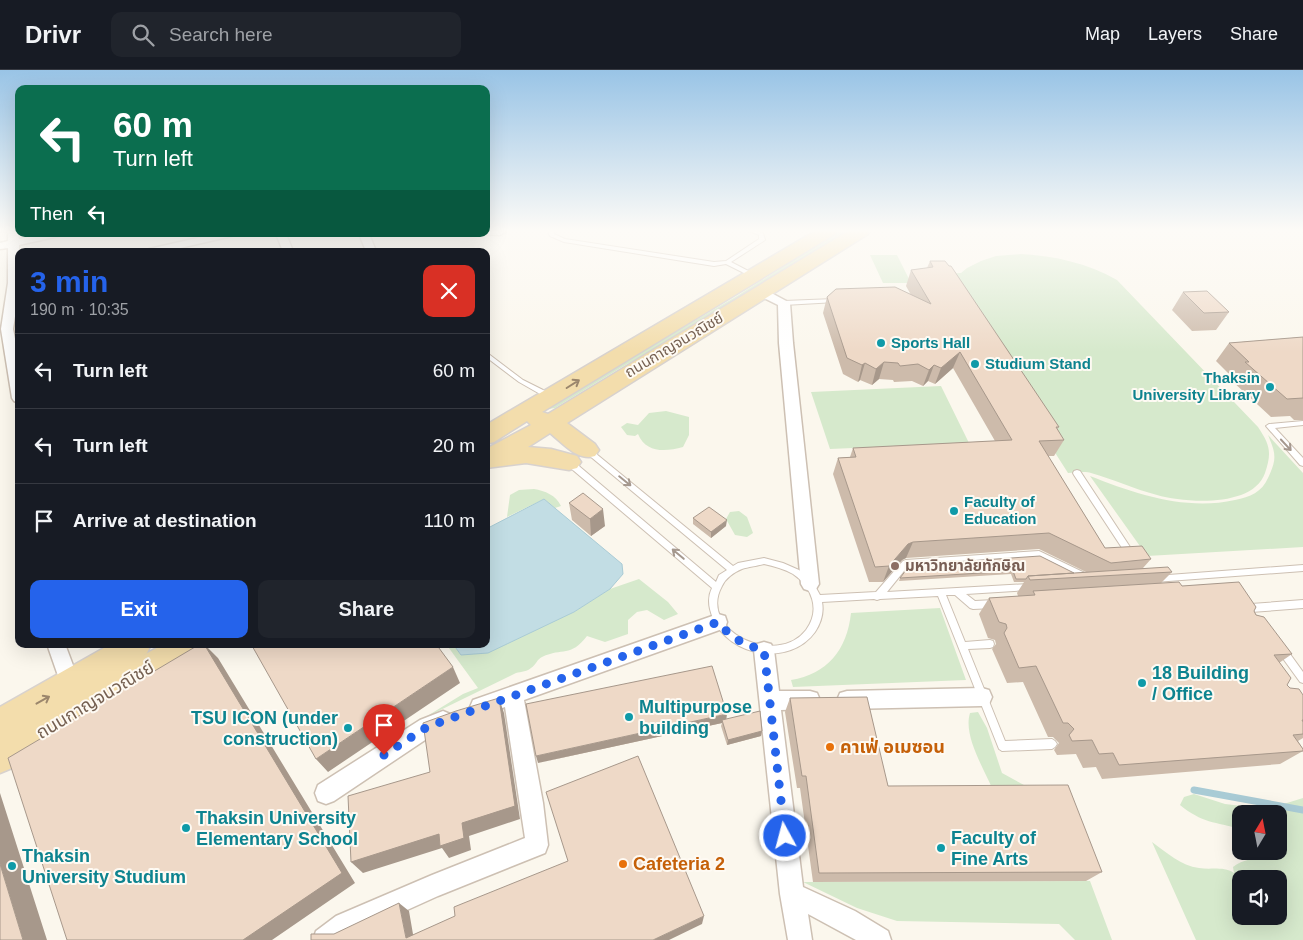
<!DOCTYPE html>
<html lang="en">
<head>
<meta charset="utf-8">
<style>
  :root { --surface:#171b24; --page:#20242c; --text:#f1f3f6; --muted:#9ea1a6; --line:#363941; --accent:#2563eb }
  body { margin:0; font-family:Arial,"Noto Sans Thai",sans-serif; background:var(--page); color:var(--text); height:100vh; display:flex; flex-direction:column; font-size:19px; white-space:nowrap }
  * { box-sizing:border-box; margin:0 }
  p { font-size:16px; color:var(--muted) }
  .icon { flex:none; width:28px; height:28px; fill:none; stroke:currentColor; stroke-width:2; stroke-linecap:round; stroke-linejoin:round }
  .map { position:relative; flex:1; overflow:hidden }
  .sheet { position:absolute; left:15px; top:178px; width:475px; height:400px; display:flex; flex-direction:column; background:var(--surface); border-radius:10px; box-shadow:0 5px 20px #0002 }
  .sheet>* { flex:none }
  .banner { position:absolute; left:15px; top:15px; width:475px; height:152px; border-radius:10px; box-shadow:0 5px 20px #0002; background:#0b6e4f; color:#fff; overflow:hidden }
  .needle { width:32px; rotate:10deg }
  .controls { position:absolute; left:1232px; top:735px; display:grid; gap:10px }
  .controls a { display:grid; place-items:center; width:55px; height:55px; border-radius:10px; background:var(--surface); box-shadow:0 5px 20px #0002; font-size:25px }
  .pin { position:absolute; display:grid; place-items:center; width:42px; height:42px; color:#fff; margin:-51px -21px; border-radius:50% 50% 50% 0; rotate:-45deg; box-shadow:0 0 5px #0007 }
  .pin .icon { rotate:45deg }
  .me { position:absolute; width:55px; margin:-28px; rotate:353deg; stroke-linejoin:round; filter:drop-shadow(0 0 4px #0008) }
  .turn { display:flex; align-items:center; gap:18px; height:105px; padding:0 15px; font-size:22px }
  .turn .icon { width:65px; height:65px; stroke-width:2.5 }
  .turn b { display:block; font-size:35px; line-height:42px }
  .then { display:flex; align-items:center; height:48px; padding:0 15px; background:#0003; gap:10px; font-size:19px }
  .round { display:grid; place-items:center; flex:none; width:52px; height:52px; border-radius:10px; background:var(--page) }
  .headline { display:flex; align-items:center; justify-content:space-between; height:85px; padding:0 15px }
  h1 { font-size:30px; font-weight:700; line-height:38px; color:var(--accent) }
  .cta { display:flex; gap:10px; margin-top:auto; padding:10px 15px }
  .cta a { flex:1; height:58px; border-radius:10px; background:var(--accent); color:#fff; font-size:20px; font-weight:700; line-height:58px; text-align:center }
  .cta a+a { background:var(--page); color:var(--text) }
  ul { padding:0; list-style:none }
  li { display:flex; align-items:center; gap:15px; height:75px; padding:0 15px; border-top:1px solid var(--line) }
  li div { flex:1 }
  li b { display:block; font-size:19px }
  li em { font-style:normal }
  header { display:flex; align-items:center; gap:30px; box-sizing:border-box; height:70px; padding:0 25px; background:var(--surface); border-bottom:1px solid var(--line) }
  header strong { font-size:24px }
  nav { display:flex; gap:28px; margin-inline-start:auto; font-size:18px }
  .search { width:350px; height:45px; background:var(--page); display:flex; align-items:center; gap:12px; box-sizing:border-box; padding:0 18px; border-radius:10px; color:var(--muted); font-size:19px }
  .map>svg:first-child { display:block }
</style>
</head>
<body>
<header>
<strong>Drivr</strong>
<div class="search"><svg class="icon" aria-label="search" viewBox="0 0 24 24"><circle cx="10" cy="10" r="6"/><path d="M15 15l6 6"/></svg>Search here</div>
<nav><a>Map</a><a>Layers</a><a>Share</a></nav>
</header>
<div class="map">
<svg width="1303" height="870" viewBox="0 0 1303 870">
  <rect width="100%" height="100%" fill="#fbf7ed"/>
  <path fill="#d6e9cc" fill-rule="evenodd" d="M841,160H851L659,278L627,294L555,338L548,339L595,309L737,226Z
    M1021,184C1055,186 1087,193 1117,210L1258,357C1270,375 1272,382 1265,403C1253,438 1185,433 1157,425C1134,419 1113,409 1091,403C1085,401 1075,403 1068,403L941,204L961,203L967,198L981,191L996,186Z
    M870,185H897L911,213H883Z
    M941,316L969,373L830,379L811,322Z
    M666,341L689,347V365L683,377C665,382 646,383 638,364L635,366L627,365L621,357L627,353L638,355L649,343Z
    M1268,365L1303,403V477L1147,486L1090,406C1135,424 1186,441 1235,430C1250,427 1262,422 1268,408C1277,389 1276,384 1268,365Z
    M534,419C545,421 556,425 561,436L555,438L544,429L507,447L510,425L519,420Z
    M739,441L747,447L753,463L747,467L735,465L726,449L730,442Z
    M639,509L668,532L678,544L664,550L647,540L637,542L628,550V564L605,572L587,566C570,588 563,577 542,587C537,589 536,595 531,598C528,601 521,602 516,603L424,648L463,624L478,618L446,574H453L461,585L574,542L610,519Z
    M940,538L966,610L793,617L791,610C827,604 847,580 851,543Z
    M978,642L987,658L1002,703L1024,715L1056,717L992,718C983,697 963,665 970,643Z
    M1194,724L1225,734L1268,739L1303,728V870H1196L1152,772C1166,782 1181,796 1199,798C1211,800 1223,796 1234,803L1233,797C1242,789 1255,791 1263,781H1279V744H1241V759C1215,752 1202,753 1180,735L1184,727ZM1241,809H1279V846H1241Z
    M1090,811L1112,870H1075L1059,854L897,851L857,838L803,812Z"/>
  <path fill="#c2dde4" stroke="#a9cbd5" d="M544,429L622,494L623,504L610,519L574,542L488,583L461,585L453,574H486V459Z"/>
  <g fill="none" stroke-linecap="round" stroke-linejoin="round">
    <path stroke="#a9cbd5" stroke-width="7" d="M1194,720L1303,740"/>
    <defs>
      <path id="service" d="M547,160H552L554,164L565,169L714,192L726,191L759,169V165L747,160H754L763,163L765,170L731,192L754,204L755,205L752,207L726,194L714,196L564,172L550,166Z
        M834,229L836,230V232L784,235L781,233L784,231Z
        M486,282L523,310L551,324L552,326L551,328H547L519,312L486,287Z
        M1303,351V355L1275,358L1303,388V396L1300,395L1266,356L1269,354Z
        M585,378H589L733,496L738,493L764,488L783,493L799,500L808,507L815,516L820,525L876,522L903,491L906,490L1039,481L1087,504L1088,506L1087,508L1084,509L1038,487L908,496L887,522L1029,514L1032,515L1033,517L1032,519L1029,520L966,524L975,531L994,530L997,531L998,534L997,537L994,538L973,539L970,538L955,525H946L965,572L990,570L993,571L994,574L993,577L990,578L968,579L1005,671L1052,669L1055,671L1057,674L1055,677L1052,679L1002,681L999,679L938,526L880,529L877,530L874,529L822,532C824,542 821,553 815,562C790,597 729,587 713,548C709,539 707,528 712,518L567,395L566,393L567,391H573L716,512L719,505L727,500L585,382L583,380ZM764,494C774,496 784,499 793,504C812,517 821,540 806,560C777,598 697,561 722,516C725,509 734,502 742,499C748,497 757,496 764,494Z
        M1077,400L1080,401L1134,483L1135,485L1134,487H1128L1074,405L1073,403L1074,401Z
        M1303,495V501L1155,512L1152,511L1151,509L1152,507L1155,506Z
        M1303,530V538L1251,542L1248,541L1247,538L1248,535L1251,534Z
        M1282,576L1285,577L1303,602V613L1300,612L1279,583L1278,580L1279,577Z"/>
      <path id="minor" d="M8,160H18L19,169L41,164H60L59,166L19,175V221L13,259L19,288V333L14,331L12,328L1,259L8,213V178L0,179V173L8,171Z
        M486,160H504L505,162L500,165L484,164H486Z
        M215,164H233L232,166L167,181H147L149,179Z
        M276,164H286L293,181H283Z
        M359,164H369L376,181H366Z
        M762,218L790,233L793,273L819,514L816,519L810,521L804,519L801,514L779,273L778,235L758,225L756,222Z
        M718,544L725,546L727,552L725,558L524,630L543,733L548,775L545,783L438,826L354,864L345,870H313L316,861L336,846L432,805L525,768L505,637L480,646L473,644L470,637L473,630Z
        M764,572L771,574L774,580L779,621H810L817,623L820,630L817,637L810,639L781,640L803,817L855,841L888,861L891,870H856L808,844L812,870H788L780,824L754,580L757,574Z
        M47,574H65L80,614L77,620L70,623L63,620Z
        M982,618L989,620L992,627L989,634L982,636L847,639L840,637L837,630L840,623L847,621Z
        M443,641L450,644L453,651L450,658L434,664L334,731L326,734L318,731L315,723L318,715L420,650Z"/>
      <path id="primary" d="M817,160H837L835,164L542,342L548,344L850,160H870L868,164L567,353L595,374L599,380L595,386C577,391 564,374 550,363L528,377L551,379L577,386L581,392L577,398L569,400L526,393L486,398V379L531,355L527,351L494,372L486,374V355Z
        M111,574H151L147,583L142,586L164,574H204L199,583L12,698L0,703V637Z"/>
    </defs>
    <use href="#service" stroke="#cdc0b3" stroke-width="2"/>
    <use href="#minor" stroke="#cdc0b3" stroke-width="3"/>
    <use href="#primary" stroke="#d8d2ce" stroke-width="3"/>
    <use href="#service" fill="#fff" fill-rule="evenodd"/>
    <use href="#minor" fill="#fff" fill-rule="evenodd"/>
    <use href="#primary" fill="#f3ddac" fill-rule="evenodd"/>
  </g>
  <path fill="#cdbbab" d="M930,191L1059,357L1057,359L1064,370L1054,386H1048L1105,478L1151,489L1143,498L1172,502L1161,513L1182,516L1254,541L1256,545L1292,584L1279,593L1287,615L1290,618L1303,625V668L1298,671L1303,679V681L1280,694L1102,709L1096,697L1083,698L1076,684L1057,685L1054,680L1059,673L1053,667H1048L1023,612L1007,613L992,579L996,574L995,570L988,568L979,544L989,528L1018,526L1017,523L1024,512H1014L1011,504L899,511L900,508L910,495L1074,503L1086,502L1039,479L906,488L902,490L883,512H869L833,404L838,388L850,387L853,378L995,371L953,298L935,314L928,311L923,316L912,311L894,312L893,310L879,309L872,315L860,310L858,312L843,304L823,243L827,227L911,225L906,216L911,200L927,198Z
    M1183,222L1229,242L1216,260L1192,261L1172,240Z
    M1303,267V350H1294L1290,346L1271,347L1231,310L1233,308L1216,291L1229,273Z
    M569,433L605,456L591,466L572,450Z
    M693,448L726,456L711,468L693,454Z
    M790,628L888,716L1102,802L1086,811L813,812L800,718H797L785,642Z
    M727,649L762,661L761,666L727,675L721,656L722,653L538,693Z"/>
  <path fill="#a7988b" d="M960,282L953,298L935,314L941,298Z
    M884,292L879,309L872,315L876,299Z
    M865,293L860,310L858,312L862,295Z
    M934,295L928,311L923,316L929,300Z
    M603,439L605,456L591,466L590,449Z
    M727,450L726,456L711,468V462Z
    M913,472L906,488L902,490L883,512L889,496L908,474Z
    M204,574L218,588L355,813L272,870H243Z
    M453,597L460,613L328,702L316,689Z
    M499,628L504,643L520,749L469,766L471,780L449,788L442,778L363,803L351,792Z
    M727,644L726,652L722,650V653L538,693L536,686Z
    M762,661L761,666L727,675L728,670Z
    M0,723L47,870H23L0,794Z
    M399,833L409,841L414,870L406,868Z
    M704,846L702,854L669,870H653Z"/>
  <path fill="#eed9c7" stroke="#a7988b" d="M930,191H945L949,196H951L1059,357H1056L1064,370L1039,371L1105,478L1142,476L1151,489L1111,493L1049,463L913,472L908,474L889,496L875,497L838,388L856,387L853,378L1012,370L960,282L941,298L934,295L929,300L918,294L900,296L898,293L884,292L876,299L865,293L862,295L847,288L827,227L836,219L895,217L931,234L911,200L933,197Z
    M1207,221L1229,242L1204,243L1183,222Z
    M1303,267V328L1287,329L1245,292H1249L1229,273Z
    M583,423L603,439L590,449L569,433Z
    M709,437L727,450L711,462L693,448Z
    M1040,486L1074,503L1028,506L1026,509H1016L1013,501L900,508L910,495Z
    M1168,497L1172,502L1030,510L1028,506Z
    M1179,512L1182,516L1239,512L1256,537L1254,541L1256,545L1264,547L1292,584L1274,585L1291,608L1287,615L1290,618L1299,619L1303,625V650H1302L1303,652V664L1293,665L1303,679V681L1119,695L1113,683L1099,684L1092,670L1072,671L1069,665L1074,659L1068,653H1063L1036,596L1019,598L1004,563L1007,558L1006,554L999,552L989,528L1035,525L1033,521Z
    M200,574H204L342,803L243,870H67L8,688Z
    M251,574H436L453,597L316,689Z
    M712,596L727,644L536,686L526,634Z
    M867,627L888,716L1068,715L1102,802L819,803L806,706H802L790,628Z
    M499,628L515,736L462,753L464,768L440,776L439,764L351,792L348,726L430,702L423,653L456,641Z
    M760,641L762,661L728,670L722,650Z
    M638,686L704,846L653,870H311V864H334L399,833L406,868L455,846L454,837L568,791L546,722Z
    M0,794L23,870H0Z"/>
  <defs><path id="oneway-shaft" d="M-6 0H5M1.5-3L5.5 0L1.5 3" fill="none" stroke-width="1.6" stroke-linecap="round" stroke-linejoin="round" transform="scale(1.25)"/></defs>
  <g stroke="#9b866c">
    <use href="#oneway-shaft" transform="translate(573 314) rotate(-32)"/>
    <use href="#oneway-shaft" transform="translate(43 630) rotate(-29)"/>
  </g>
  <g stroke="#a5988e">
    <use href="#oneway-shaft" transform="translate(1286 375) rotate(47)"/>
    <use href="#oneway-shaft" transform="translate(625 411) rotate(39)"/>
    <use href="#oneway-shaft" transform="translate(678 484) rotate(-140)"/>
  </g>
  <linearGradient id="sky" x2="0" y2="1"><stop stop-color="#99c4e6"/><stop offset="0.57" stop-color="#fdfbf7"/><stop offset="1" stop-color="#fdfbf7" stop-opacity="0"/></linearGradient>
  <rect width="1303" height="282" fill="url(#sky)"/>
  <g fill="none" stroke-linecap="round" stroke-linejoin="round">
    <path stroke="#2563eb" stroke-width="9" stroke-dasharray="0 16.2" d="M384,685L427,657L718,552C731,568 744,575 764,580L785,766"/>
  </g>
  <g fill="#0f9aa8" stroke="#fefaf3" stroke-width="2">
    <circle cx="881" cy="273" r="5"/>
    <circle cx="975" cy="294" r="5"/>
    <circle cx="1270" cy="317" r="5"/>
    <circle cx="954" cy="441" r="5"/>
    <circle cx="1142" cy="613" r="5"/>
    <circle cx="629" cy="647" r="5"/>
    <circle cx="348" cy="658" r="5"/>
    <circle cx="186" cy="758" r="5"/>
    <circle cx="941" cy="778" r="5"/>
    <circle cx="12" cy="796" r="5"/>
  </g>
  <circle fill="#8d6e63" stroke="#fefaf3" stroke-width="2" cx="895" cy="496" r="5"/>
  <g fill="#e8710a" stroke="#fefaf3" stroke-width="2">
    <circle cx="830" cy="677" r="5"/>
    <circle cx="623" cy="794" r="5"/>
  </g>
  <g text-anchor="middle" stroke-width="4" stroke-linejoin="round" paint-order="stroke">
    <g font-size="15" font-weight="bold" fill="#0d838f" stroke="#fefaf3" text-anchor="start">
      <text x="891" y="278">Sports Hall</text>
      <text x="985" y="299">Studium Stand</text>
      <text x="1260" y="313" text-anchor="end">Thaksin<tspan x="1260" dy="17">University Library</tspan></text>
      <text x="964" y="437">Faculty of<tspan x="964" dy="17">Education</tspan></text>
    </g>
    <g font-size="15" fill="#756051" stroke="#fefaf3">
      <text transform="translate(674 275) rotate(-31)" y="5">ถนนกาญจนวณิชย์</text>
    </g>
    <g font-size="15" font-weight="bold" fill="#785e54" stroke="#fefaf3" text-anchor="start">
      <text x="905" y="501">มหาวิทยาลัยทักษิณ</text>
    </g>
    <g font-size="18" font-weight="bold" fill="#0d838f" stroke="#fefaf3" text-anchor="start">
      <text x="1152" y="609">18 Building<tspan x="1152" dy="21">/ Office</tspan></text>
      <text x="639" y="643">Multipurpose<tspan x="639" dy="21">building</tspan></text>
      <text x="338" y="654" text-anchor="end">TSU ICON (under<tspan x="338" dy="21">construction)</tspan></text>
      <text x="196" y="754">Thaksin University<tspan x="196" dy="21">Elementary School</tspan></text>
      <text x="951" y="774">Faculty of<tspan x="951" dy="21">Fine Arts</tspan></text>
      <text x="22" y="792">Thaksin<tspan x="22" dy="21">University Studium</tspan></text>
    </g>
    <g font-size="18" fill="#756051" stroke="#fefaf3">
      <text transform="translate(95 630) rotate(-31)" y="6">ถนนกาญจนวณิชย์</text>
    </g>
    <g font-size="18" font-weight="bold" fill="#c56008" stroke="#fefaf3" text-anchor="start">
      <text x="840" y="683">คาเฟ่ อเมซอน</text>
      <text x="633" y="800">Cafeteria 2</text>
    </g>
  </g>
</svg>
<div class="controls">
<a><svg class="needle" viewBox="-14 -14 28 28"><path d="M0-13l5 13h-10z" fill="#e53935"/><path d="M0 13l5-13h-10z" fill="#9ea1a6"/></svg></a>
<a><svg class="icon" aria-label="sound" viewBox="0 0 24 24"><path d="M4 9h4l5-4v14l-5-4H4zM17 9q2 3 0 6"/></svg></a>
</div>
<div class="pin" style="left:384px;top:685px;background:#d93025"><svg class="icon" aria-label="arrive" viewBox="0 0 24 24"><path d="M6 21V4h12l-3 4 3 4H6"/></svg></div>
<svg class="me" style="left:785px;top:766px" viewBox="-20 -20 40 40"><circle r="17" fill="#2563eb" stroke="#fff" stroke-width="3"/><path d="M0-11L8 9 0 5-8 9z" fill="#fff"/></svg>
<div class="banner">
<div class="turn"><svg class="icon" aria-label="left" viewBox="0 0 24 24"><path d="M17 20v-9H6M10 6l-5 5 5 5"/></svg><div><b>60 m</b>Turn left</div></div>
<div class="then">Then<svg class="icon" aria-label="left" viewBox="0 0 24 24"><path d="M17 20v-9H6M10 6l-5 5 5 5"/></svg></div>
</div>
<section class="sheet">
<div class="headline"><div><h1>3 min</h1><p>190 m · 10:35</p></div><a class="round" style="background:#d93025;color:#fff"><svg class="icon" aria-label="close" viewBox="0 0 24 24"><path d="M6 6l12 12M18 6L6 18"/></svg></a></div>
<ul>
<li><svg class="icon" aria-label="left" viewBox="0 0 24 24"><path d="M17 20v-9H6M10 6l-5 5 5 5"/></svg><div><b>Turn left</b></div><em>60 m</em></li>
<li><svg class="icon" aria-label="left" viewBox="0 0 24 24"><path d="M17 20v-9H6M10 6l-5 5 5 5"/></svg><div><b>Turn left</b></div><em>20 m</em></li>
<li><svg class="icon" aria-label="arrive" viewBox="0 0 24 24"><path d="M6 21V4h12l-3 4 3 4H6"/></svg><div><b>Arrive at destination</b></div><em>110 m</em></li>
</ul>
<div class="cta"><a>Exit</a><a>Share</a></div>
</section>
</div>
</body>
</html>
